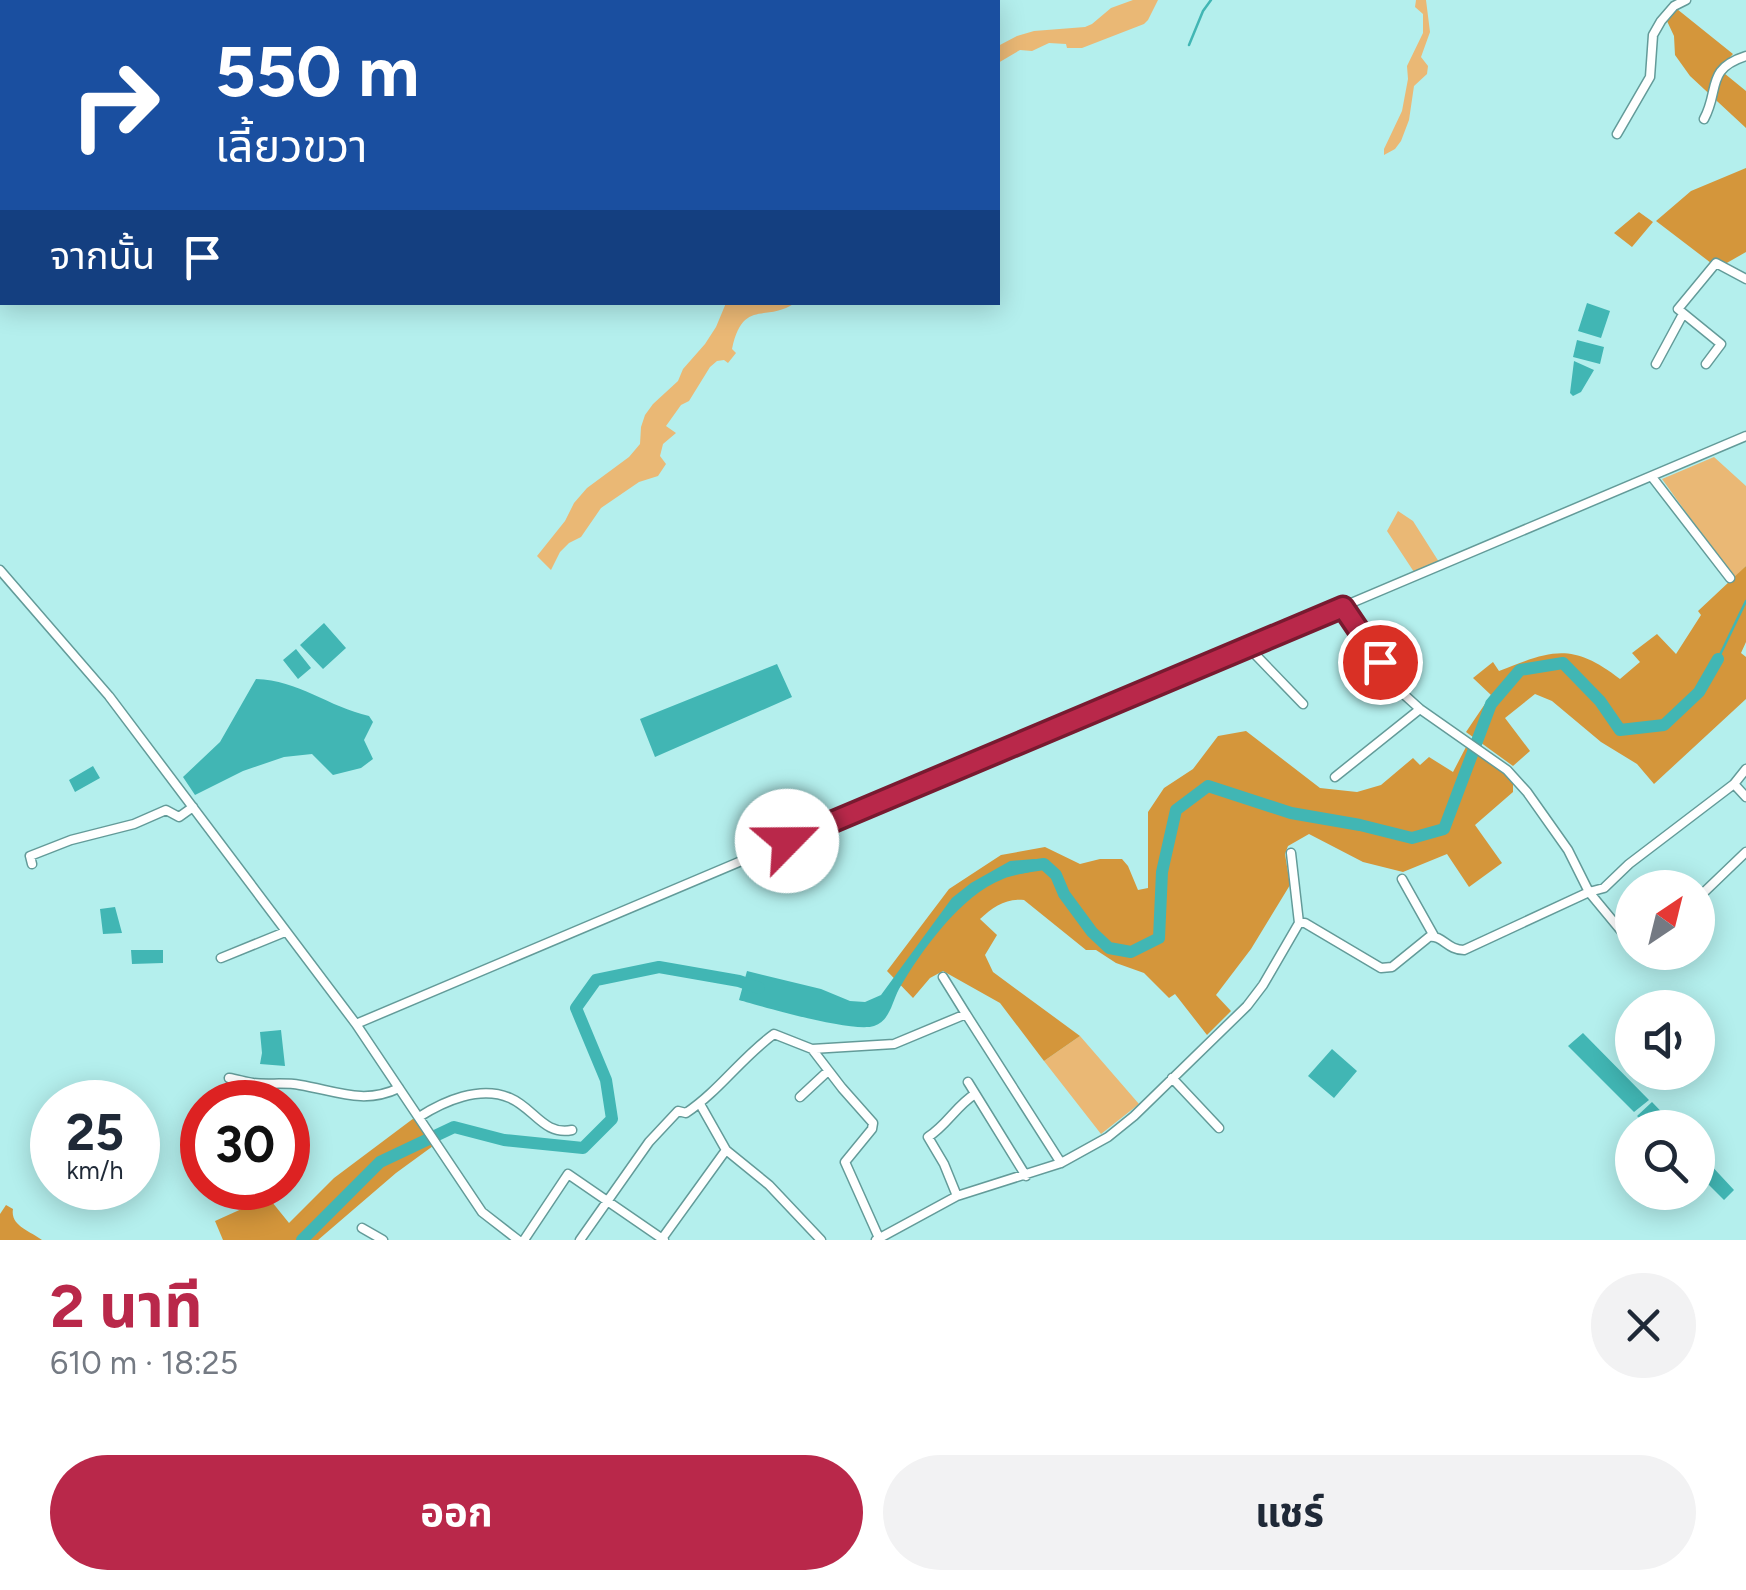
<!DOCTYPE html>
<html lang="th">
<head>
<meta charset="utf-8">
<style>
  :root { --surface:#fff; --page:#f2f2f3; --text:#1f2937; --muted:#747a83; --accent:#b9284a }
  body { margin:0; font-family:Figtree,"Noto Sans Thai",sans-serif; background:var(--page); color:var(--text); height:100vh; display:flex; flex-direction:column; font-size:38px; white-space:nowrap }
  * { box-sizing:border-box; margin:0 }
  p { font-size:32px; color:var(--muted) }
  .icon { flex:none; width:55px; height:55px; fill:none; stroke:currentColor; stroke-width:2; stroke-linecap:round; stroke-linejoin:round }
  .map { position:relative; height:1240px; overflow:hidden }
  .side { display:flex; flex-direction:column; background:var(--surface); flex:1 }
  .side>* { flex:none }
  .top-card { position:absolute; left:0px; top:0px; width:1000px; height:305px; box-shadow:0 5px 25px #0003; background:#1a4fa0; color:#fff; overflow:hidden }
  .needle { width:65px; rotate:35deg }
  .tools { position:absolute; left:1615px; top:870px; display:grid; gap:20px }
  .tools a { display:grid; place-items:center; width:100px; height:100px; border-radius:50%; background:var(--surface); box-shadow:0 5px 25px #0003; font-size:50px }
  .speed { position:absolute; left:30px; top:1080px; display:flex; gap:20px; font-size:50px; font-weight:700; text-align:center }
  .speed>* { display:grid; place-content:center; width:130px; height:130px; border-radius:50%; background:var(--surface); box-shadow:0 5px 25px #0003; line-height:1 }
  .speed small { font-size:25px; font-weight:400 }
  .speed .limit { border:15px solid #d22; background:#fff; color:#111 }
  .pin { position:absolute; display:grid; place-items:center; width:85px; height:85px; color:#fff; margin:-42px; border:5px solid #fff; border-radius:50%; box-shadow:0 2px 10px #0007 }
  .me { position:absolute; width:110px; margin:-55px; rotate:67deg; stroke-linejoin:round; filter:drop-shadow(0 0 8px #0008) }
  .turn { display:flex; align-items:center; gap:35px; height:210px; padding:0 50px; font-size:45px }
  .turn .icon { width:130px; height:130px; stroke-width:2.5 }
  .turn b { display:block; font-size:70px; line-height:85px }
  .then { display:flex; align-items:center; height:95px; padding:0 50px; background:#0003; gap:20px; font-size:38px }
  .round { display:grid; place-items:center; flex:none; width:105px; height:105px; border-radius:52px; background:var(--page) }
  .headline { display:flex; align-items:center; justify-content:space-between; height:170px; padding:0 50px }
  h1 { font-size:60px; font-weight:700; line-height:75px; color:var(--accent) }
  .primary-button { display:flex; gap:20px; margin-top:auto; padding:20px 50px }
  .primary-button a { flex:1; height:115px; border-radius:60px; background:var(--accent); color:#fff; font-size:40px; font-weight:700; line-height:115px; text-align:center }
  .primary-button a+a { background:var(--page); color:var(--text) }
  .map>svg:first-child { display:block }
</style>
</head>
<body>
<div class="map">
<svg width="1746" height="1240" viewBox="0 0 1746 1240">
  <rect width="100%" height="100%" fill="#b4efed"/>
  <path fill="#eab875" d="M1133,0H1158L1148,20L1144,24L1082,48H1067L1066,44L1049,43L1032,51L1020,50L998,63V46L1017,36L1034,31L1085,27L1092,24L1111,8Z
    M1416,0H1426L1430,32L1421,57L1428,66L1427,74L1414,86L1409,120L1401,141L1395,149L1384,155V149L1402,111L1408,79L1407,66L1423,33V14L1415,7Z
    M726,303H795C766,323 743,298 732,349L736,353L728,363L724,360L717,361L710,367L689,401L681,405L666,426L676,433L663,444L660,456L666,464L658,476L639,482L601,508L581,537L569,543L560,552L551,570L537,556L565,521L574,503L587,488L629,457L640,444L641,427L645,415L653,404L678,381L683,369L705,344L716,327Z
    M1714,457L1746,486V566L1734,579L1662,479Z
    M1398,511L1413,521L1439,562L1414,572L1387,531Z
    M1080,1036L1139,1104L1101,1134L1044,1061Z"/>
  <path fill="#d4963b" d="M1677,9L1733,54L1719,69L1746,91V128L1690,76L1675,55L1674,36L1667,21Z
    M1746,168V252L1725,264L1711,263L1656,221L1691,191Z
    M1639,212L1653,222L1632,247L1614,233Z
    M1746,566V642L1741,653L1746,657V699L1654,784L1637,764L1601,742L1552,701L1535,694L1505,718L1530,751L1513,766L1466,732L1491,695L1473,678L1493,662L1499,671C1552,650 1572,642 1620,679L1640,662L1632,653L1657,634L1676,654L1701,615L1698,611Z
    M1246,731L1320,788L1357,792L1381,785L1413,758L1420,765L1429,757L1453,772L1466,747L1502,771L1513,782V792L1475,825L1502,863L1469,887L1447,854L1403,872L1363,862L1309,834L1288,846L1285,854L1290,885L1251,949L1216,995L1231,1011L1207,1035L1175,994L1169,998L1144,973L1116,963L1096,950H1086L1024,900C1006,898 993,907 980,919L997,935L985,955L993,972L1080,1036L1044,1061L1000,1003L943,971L930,978L913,998L887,971L949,889L1001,855L1045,847L1080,864L1100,859H1122L1128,866L1138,890L1148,888V812L1164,788L1193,769L1218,736Z
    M414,1118L433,1146L396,1173L318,1240H223L215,1221L268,1197L289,1223L334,1178Z
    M6,1205L13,1209C10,1226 30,1231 42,1240H0V1214Z"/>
  <path fill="#41b6b4" d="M1587,303L1610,311L1601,338L1578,331Z
    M1577,340L1604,347L1600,364L1573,357Z
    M1574,361L1594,370L1581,392L1573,396L1570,393Z
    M324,623L346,648L323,669L300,645Z
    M296,649L311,668L298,679L283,660Z
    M777,664L792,697L655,757L640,719Z
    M256,679C298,680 329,707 369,716L373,722L364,740L373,759L361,768L333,775L312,754L284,757L243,771L195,795L183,777L220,742Z
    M93,766L100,778L75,792L69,780Z
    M1035,859L1033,871C1023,874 1012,875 1003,879C961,895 921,951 899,989C892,1002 890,1021 874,1026C853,1033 764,1007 739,1000L747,971L821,989L850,1001L865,1002L881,995L952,898L971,883L1010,861Z
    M115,907L122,933L103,934L100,909Z
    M131,950H163V963L132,964Z
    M281,1030L285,1066L260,1064L262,1053L260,1032Z
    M1583,1033L1649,1100L1634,1112L1568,1046Z
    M1332,1049L1357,1071L1334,1098L1308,1076Z
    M1652,1102L1676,1127H1649L1637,1116Z
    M1707,1161L1734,1190L1724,1200L1698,1174V1170Z"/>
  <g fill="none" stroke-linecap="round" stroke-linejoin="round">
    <path stroke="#41b6b4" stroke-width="2.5" d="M1189,45L1203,11L1211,0
      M1718,659L1746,601"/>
    <path stroke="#41b6b4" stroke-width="12" d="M1017,868L1044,864L1056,875L1064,894L1092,932L1109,948L1131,952L1159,938L1162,872L1176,810L1208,786L1291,813L1360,825L1412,838L1444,829L1491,704L1520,670L1563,663L1600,701L1620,730L1664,725L1699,692L1718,659
      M302,1240L380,1162L454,1127L504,1140L583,1148L612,1119L606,1080L576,1008L596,980L659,967L739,981L759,988"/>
    <defs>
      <path id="minor" d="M1704,119C1720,90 1705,69 1746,56
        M1617,134L1650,77L1653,35L1661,21L1674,6L1686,0
        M0,287L2,293
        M1656,364L1683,314
        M1706,364L1721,344L1678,309L1716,263L1746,279
        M1652,477L1730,578
        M0,570L109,696L356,1024L482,1212L518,1240
        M1343,607L1399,690L1420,709L1507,770L1527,792L1568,850L1589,892L1632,944
        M1248,647L1303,704
        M1335,777L1420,709
        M1734,784L1746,797
        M1291,853L1299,923
        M32,864L30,856L71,840L134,824L166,810L179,817L193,807
        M1402,879L1434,936
        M1698,898L1746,852
        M221,958L285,932
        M943,977L966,1014
        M356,1024L1746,436
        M812,1049L842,1088L873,1123L872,1129L845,1162L879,1238
        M229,1078C237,1079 245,1082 253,1083C268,1085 284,1082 300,1085C336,1091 364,1105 399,1088
        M1172,1078L1219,1128
        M968,1082L1026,1176
        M800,1097L828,1071
        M700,1104L726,1150L769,1185L821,1240
        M419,1117C444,1101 480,1085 510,1098C534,1108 544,1136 572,1130
        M957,1196L944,1164L928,1137C947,1125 956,1106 975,1094
        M362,1228L383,1240
        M524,1240L568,1174L664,1240
        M580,1240L649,1142L678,1111L686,1113C719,1091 742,1057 774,1034L812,1049L894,1044L966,1014L1061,1163
        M661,1240L726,1150
        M876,1240L957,1196L1061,1163L1108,1137L1134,1116L1247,1006L1263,985L1299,923H1305L1381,968L1392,967L1429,937C1443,935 1447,950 1464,950L1589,892L1604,888L1629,864L1734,784L1746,769"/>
    </defs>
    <use href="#minor" stroke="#639b99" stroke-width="11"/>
    <use href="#minor" stroke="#fff" stroke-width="8"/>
  </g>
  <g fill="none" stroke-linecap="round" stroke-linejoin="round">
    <defs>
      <path id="route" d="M787,841L1343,607L1380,662"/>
    </defs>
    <use href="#route" stroke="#781a30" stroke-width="25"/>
    <use href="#route" stroke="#b9284a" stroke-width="18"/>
  </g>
</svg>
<div class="tools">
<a><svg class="needle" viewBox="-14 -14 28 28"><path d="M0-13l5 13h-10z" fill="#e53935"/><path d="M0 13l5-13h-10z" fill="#747a83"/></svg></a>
<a><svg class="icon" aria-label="sound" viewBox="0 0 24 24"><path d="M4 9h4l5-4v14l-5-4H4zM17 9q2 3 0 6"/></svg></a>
<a><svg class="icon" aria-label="search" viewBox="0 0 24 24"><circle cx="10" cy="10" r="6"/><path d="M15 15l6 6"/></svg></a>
</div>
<div class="speed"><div>25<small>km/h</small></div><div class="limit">30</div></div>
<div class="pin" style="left:1380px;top:662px;background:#d93025"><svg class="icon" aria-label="arrive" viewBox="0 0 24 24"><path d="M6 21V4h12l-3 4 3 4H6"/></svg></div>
<svg class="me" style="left:787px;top:841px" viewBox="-20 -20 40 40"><circle r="19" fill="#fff"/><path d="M0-13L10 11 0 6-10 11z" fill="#b9284a"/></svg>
<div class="top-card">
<div class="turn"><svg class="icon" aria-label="right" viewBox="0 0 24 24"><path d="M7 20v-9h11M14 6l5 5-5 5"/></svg><div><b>550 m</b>เลี้ยวขวา</div></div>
<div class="then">จากนั้น<svg class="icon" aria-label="arrive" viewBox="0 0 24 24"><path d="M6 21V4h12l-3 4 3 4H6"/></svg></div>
</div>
</div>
<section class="side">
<div class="headline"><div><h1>2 นาที</h1><p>610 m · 18:25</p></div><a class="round"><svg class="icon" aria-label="close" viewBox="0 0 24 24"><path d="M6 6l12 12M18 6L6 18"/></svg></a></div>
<div class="primary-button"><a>ออก</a><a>แชร์</a></div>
</section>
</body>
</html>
